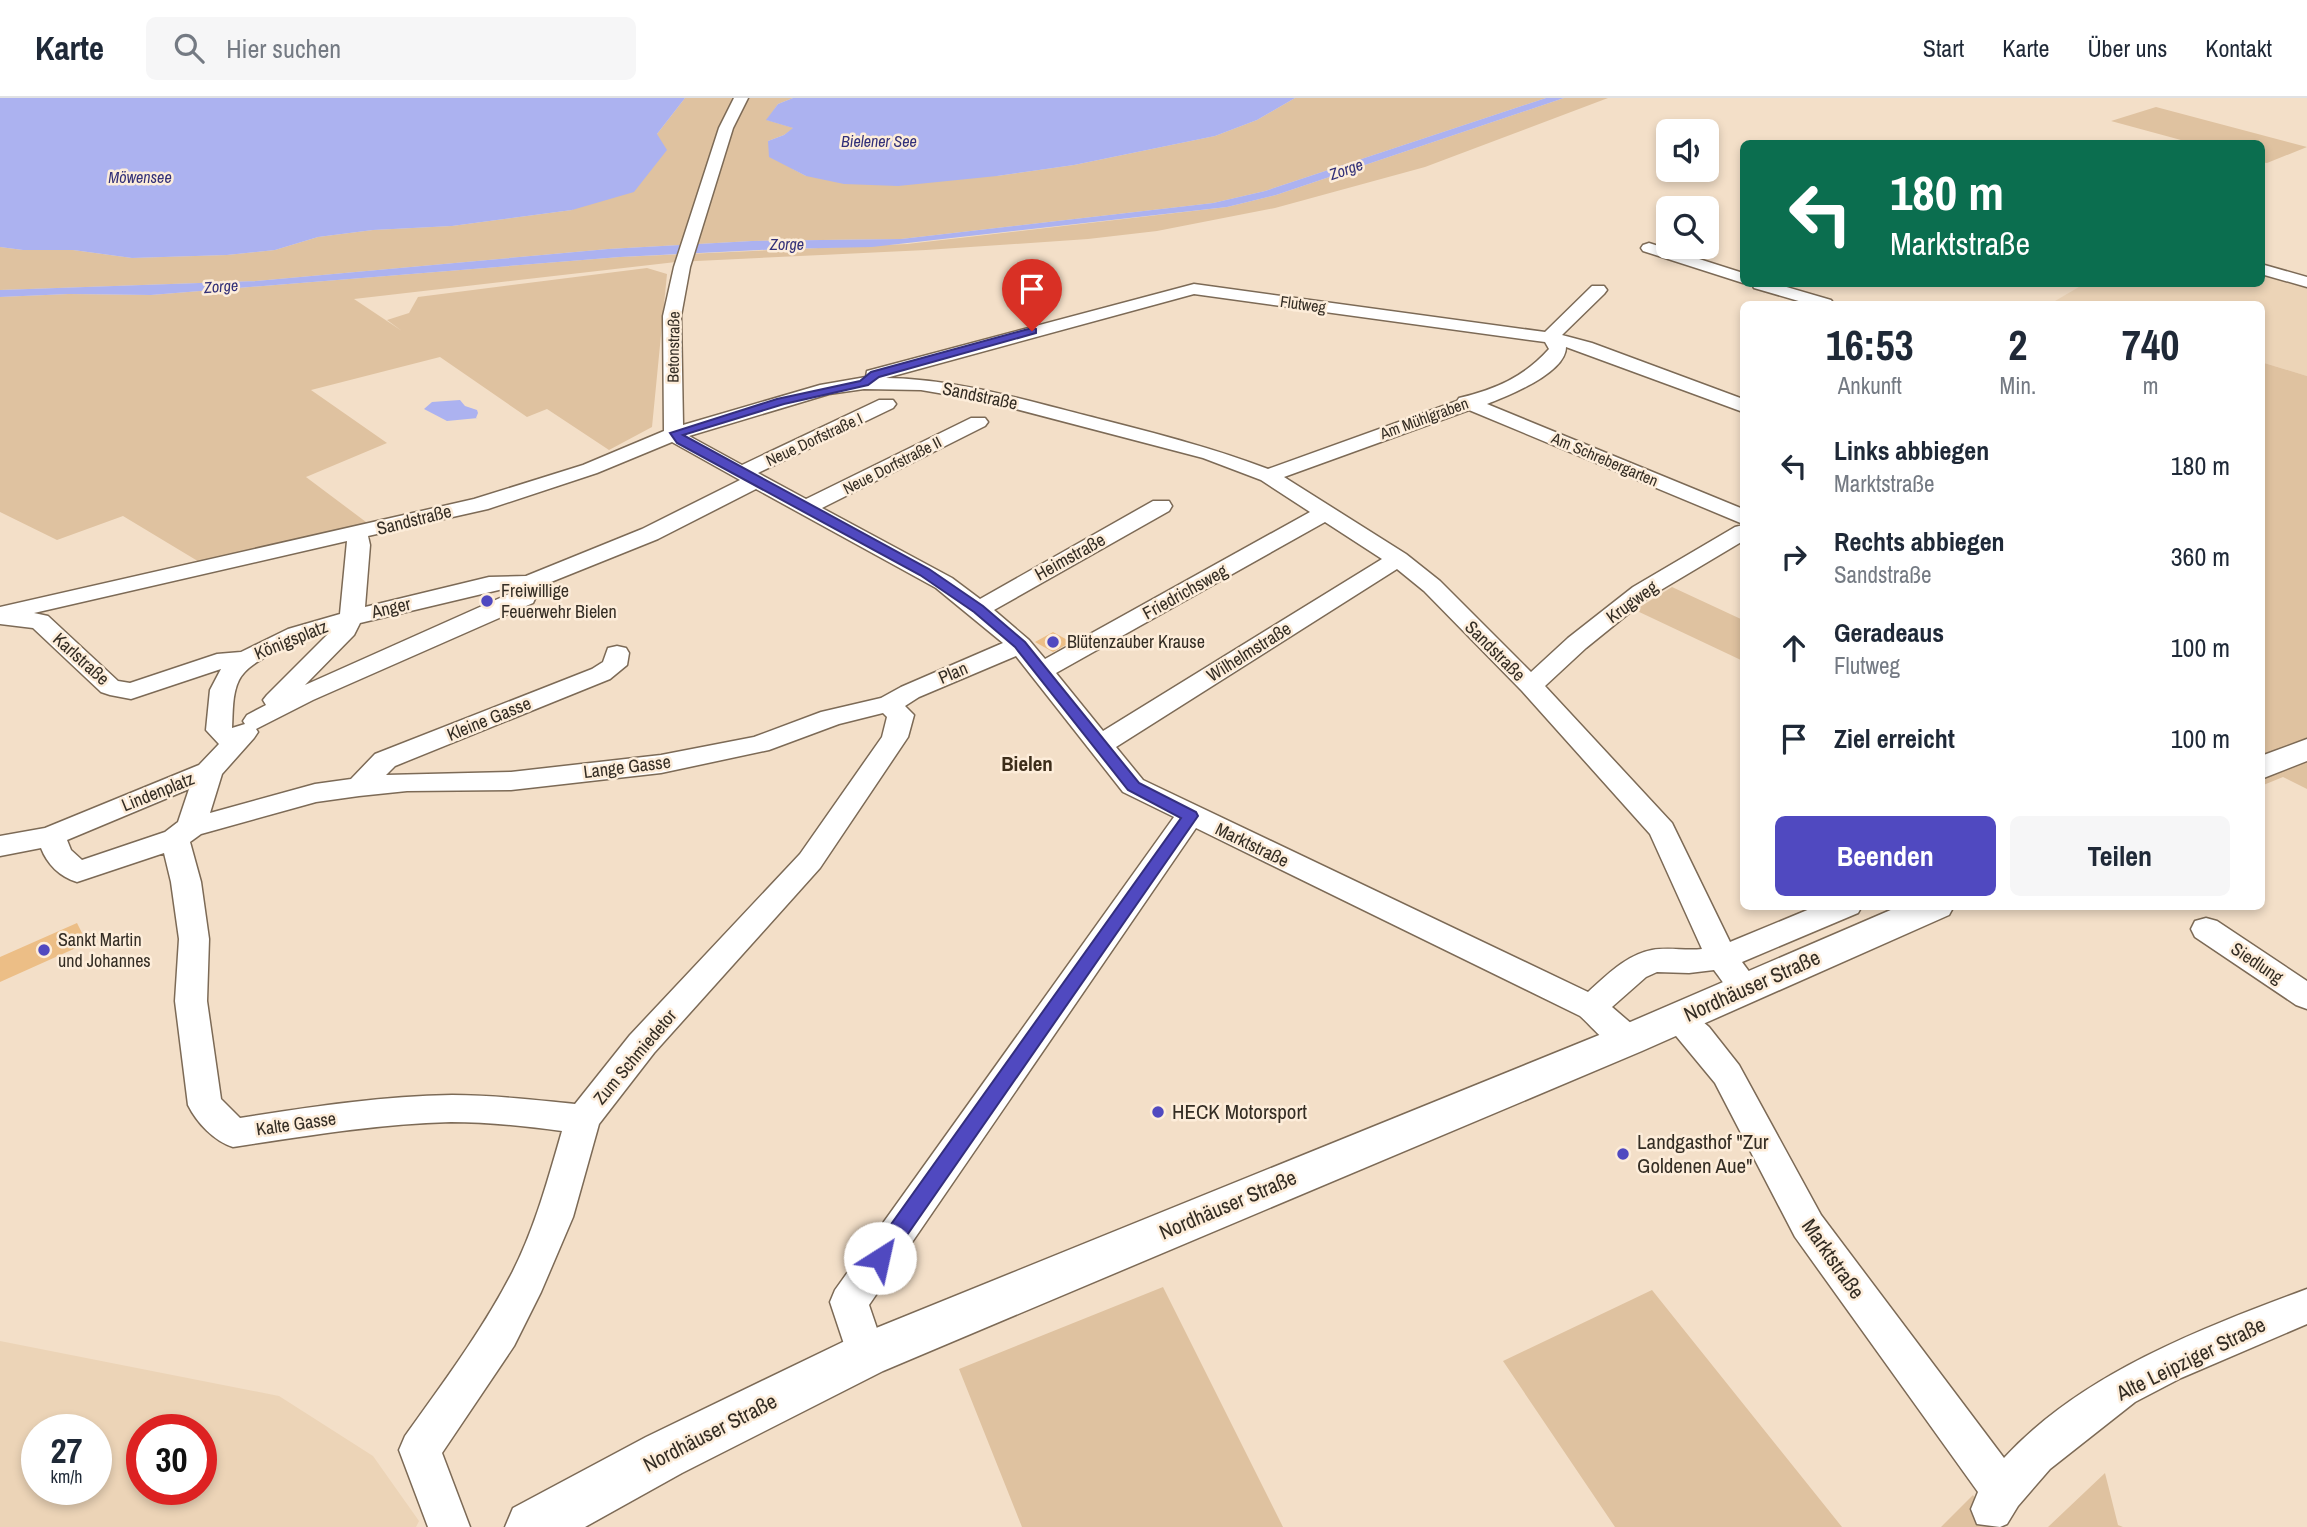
<!DOCTYPE html>
<html lang="de">
<head>
<meta charset="utf-8">
<style>
  :root { --surface:#fff; --page:#f6f6f7; --text:#1f2937; --muted:#747a83; --line:#e0e1e3; --accent:#5049c0 }
  body { margin:0; font-family:"Archivo Narrow",sans-serif; background:var(--page); color:var(--text); height:100vh; display:flex; flex-direction:column; font-size:26px; white-space:nowrap }
  * { box-sizing:border-box; margin:0 }
  p { font-size:23px; color:var(--muted) }
  .icon { flex:none; width:38px; height:38px; fill:none; stroke:currentColor; stroke-width:2; stroke-linecap:round; stroke-linejoin:round }
  .map { position:relative; flex:1; overflow:hidden }
  .panel { position:absolute; left:1740px; top:203px; width:525px; height:609px; display:flex; flex-direction:column; background:var(--surface); border-radius:10px; box-shadow:0 4px 10px #0003 }
  .panel>* { flex:none }
  .hud { position:absolute; left:1740px; top:42px; width:525px; height:147px; border-radius:10px; box-shadow:0 4px 10px #0003; background:#0b6e4f; color:#fff; overflow:hidden }
  .buttons { position:absolute; left:1656px; top:21px; display:grid; gap:14px }
  .buttons a { display:grid; place-items:center; width:63px; height:63px; border-radius:10px; background:var(--surface); box-shadow:0 4px 10px #0003; font-size:35px }
  .speed { position:absolute; left:21px; top:1316px; display:flex; gap:14px; font-size:35px; font-weight:700; text-align:center }
  .speed>* { display:grid; place-content:center; width:91px; height:91px; border-radius:50%; background:var(--surface); box-shadow:0 4px 10px #0003; line-height:1 }
  .speed small { font-size:18px; font-weight:400 }
  .speed .limit { border:10px solid #d22; background:#fff; color:#111 }
  .pin { position:absolute; display:grid; place-items:center; width:60px; height:60px; color:#fff; margin:-72px -30px; border-radius:50% 50% 50% 0; rotate:-45deg; box-shadow:0 0 7px #0007 }
  .pin .icon { rotate:45deg }
  .me { position:absolute; width:77px; margin:-38px; rotate:35deg; stroke-linejoin:round; filter:drop-shadow(0 0 5px #0008) }
  .turn { display:flex; align-items:center; gap:24px; height:147px; padding:0 35px; font-size:32px }
  .turn .icon { width:91px; height:91px; stroke-width:2.5 }
  .turn b { display:block; font-size:49px; line-height:60px }
  .eta { display:flex; justify-content:space-evenly; align-items:center; height:119px; text-align:center }
  .eta b { font-size:42px; font-weight:800; line-height:49px }
  .primary-button { display:flex; gap:14px; margin-top:auto; padding:14px 35px }
  .primary-button a { flex:1; height:80px; border-radius:10px; background:var(--accent); color:#fff; font-size:28px; font-weight:800; line-height:80px; text-align:center }
  .primary-button a+a { background:var(--page); color:var(--text) }
  ul { padding:0; list-style:none }
  li { display:flex; align-items:center; gap:21px; height:91px; padding:0 35px }
  li div { flex:1 }
  li b { display:block; font-size:26px }
  li em { font-style:normal }
  header { display:flex; align-items:center; gap:42px; box-sizing:border-box; height:98px; padding:0 35px; background:var(--surface); border-bottom:2px solid var(--line) }
  header strong { font-size:33px }
  nav { display:flex; gap:38px; margin-inline-start:auto; font-size:24px }
  .search { width:490px; height:63px; background:var(--page); display:flex; align-items:center; gap:18px; box-sizing:border-box; padding:0 24px; border-radius:10px; color:var(--muted); font-size:26px }
  .map>svg:first-child { display:block }
</style>
</head>
<body>
<header>
<strong>Karte</strong>
<div class="search"><svg class="icon" aria-label="search" viewBox="0 0 24 24"><circle cx="10" cy="10" r="6"/><path d="M15 15l6 6"/></svg>Hier suchen</div>
<nav><a>Start</a><a>Karte</a><a>Über uns</a><a>Kontakt</a></nav>
</header>
<div class="map">
<svg width="2307" height="1429" viewBox="0 0 2307 1429">
  <rect width="100%" height="100%" fill="#f3dfc8"/>
  <path fill="#ecd4b7" fill-rule="evenodd" d="M2261,168L2307,180V278L2261,264V206H2067L2055,203L2084,186H2261Z
    M0,1243L279,1298L373,1358L419,1423L416,1429H0ZM37,1332H96V1391H37ZM142,1332H201V1391H142Z"/>
  <path fill="#dfc2a0" d="M685,0H793L778,6L767,22L794,30L784,37L768,43L793,71L806,78H997L1074,67L1215,38L1257,22L1295,0H1546L1265,93L1213,105L901,141L752,143L608,151L256,183L0,192V149L23,152H73L132,160L227,157L275,152L318,139L373,132L452,128L572,112L657,36Z
    M1564,0H1608L1425,69L1275,110L1157,133L1088,141L926,152L676,164L354,201L402,233L387,222L409,215L418,199L647,170L667,176L652,329L609,352L547,311L527,319L440,259L311,292L387,345L306,379L370,427L201,465L123,418L57,442L0,414V199L69,196L151,197L620,159L907,146L1227,109L1276,97Z
    M2156,9L2307,49L2267,65L2261,64V46L2192,45L2111,23Z
    M2261,264L2307,278V691L2283,679L2261,688Z
    M1672,489L1743,522V563L1635,512Z
    M1163,1189L1283,1429H1022L959,1271Z
    M1652,1192L1842,1429H1615L1503,1263Z
    M2105,1375L2118,1427L2123,1429H2048Z
    M1973,1397L1994,1429H1941Z"/>
  <path fill="#acb2f0" d="M0,0H685L657,36L667,52L634,94L572,112L452,128L373,132L318,139L275,152L227,157L132,160L73,152H23L0,149Z
    M793,0H1295L1257,22L1215,38L1074,67L997,78L898,88L844,86L806,78L769,59L768,43L784,37L793,30L766,22L778,6Z
    M1546,0H1564L1276,97L1227,109L872,149L781,151L620,159L151,197L69,196L0,199V192L256,183L608,151L752,143L901,141L1213,105L1265,93Z
    M460,302L465,308L477,312L478,315L476,320H478L447,323L424,311L432,304Z"/>
  <path fill="#ecbe86" d="M1053,534L1071,544L1053,554L1035,544Z
    M77,825L87,845L0,884V859Z"/>
  <g fill="none" stroke-linecap="round" stroke-linejoin="round">
    <defs>
      <path id="minor" d="M734,0H748L733,30L690,169L681,218L683,327L820,287L866,279L867,273L1194,186L1545,234L1592,188H1604L1607,192L1604,196L1562,237L1592,245L1743,301V314L1566,249C1566,275 1508,298 1487,306L1743,411V426L1469,312L1284,379L1406,456L1440,483L1531,574L1568,540L1633,489L1735,429L1743,427V443L1649,499L1586,550L1545,588L1672,725L1730,844L1817,808H1862L1858,815L1742,864L1762,891L1757,899C1734,906 1727,889 1714,872L1689,875L1657,874L1646,879L1612,909L1640,933L1644,942L1640,951C1614,959 1597,933 1580,918L1196,730L869,1207L886,1257L880,1270L866,1275L852,1270L830,1204L835,1192L1174,719L1123,694L1016,558L919,599L905,608L914,617L908,639L820,770L654,955L599,1026L573,1119L541,1194L514,1248L442,1355L470,1429H428L399,1352L405,1338C443,1285 482,1233 512,1175C535,1130 548,1081 562,1033C525,1028 488,1024 451,1024C377,1026 305,1038 233,1049C214,1043 197,1025 188,1007L175,903L179,841L171,784L164,755L77,784C60,779 47,766 41,750L0,758V738L45,730L199,667L219,646L206,632L210,592L221,571L131,601L110,597L101,594L33,530L0,526V509L474,401L583,367L664,333L663,218L674,169L719,30ZM1194,196L1545,244L1549,251C1523,280 1495,291 1459,300L1457,303L1268,371C1208,348 1146,333 1084,317C1018,300 954,281 886,280ZM864,291L921,292L985,303L1203,360L1261,382L1310,414L1045,561L1029,542L994,512L1169,413L1172,408L1169,403H1153L980,501L952,480L822,410L985,328L988,324L985,320H971L806,401L758,375L893,310L896,306L893,302H879L742,367L689,338L829,296ZM672,344L740,382L642,431L526,478L489,479L365,509L370,447L368,438L488,411L597,375ZM756,391L936,490L1003,545L901,589L881,600L821,614L754,639L661,657L511,674L386,677L395,668L610,581L627,567L629,555L626,550L617,548L608,550L603,564L592,571L375,656L351,681L315,686L210,715L222,676L254,640L258,634L256,631L313,602L533,505L541,488L658,441ZM1325,424L1382,461L1103,633L1056,575ZM347,443L340,516L288,531L241,554L217,556L130,585L118,583L48,518L34,515ZM1397,471L1424,493L1522,593L1650,736L1702,851C1686,853 1668,849 1652,852C1626,857 1607,877 1588,894L1143,682L1116,649ZM503,491L518,492L305,587L354,537L360,525ZM330,534L267,597L263,602L266,607L247,617L243,623L245,626L232,630C233,614 232,596 239,582C251,558 305,542 330,534ZM883,615L887,619L882,639L800,756L630,937L575,1006C534,1002 494,997 452,997C381,998 310,1009 240,1020L221,1001L207,903L209,841L201,784L190,744L201,736L316,704L359,698L407,693L511,692L661,675L769,652L839,626ZM189,691L178,724L165,734L82,762L71,752L67,742Z
        M1649,145L1743,175V185L1643,153L1641,150L1643,147Z
        M2261,166L2307,179V189L2261,176Z
        M1752,186H1776L1831,202L1834,206H1809L1754,190Z
        M2206,820L2217,823L2307,883V911L2296,907L2195,839L2191,831L2195,823Z
        M1678,909L1689,912L1709,929L1739,967L1821,1117L2004,1360C2081,1276 2202,1230 2307,1191V1226L2181,1280L2135,1304L2050,1371L2018,1408L2007,1426L2000,1429L1977,1426L1971,1411L1978,1394L1795,1139L1715,985L1662,921L1667,912Z"/>
      <path id="major" d="M2307,641V663L2261,681V658Z
        M1900,808H1954L1949,817L1642,953L883,1273L682,1375L585,1429H505L513,1410L646,1339L849,1241L1614,931Z"/>
    </defs>
    <use href="#minor" stroke="#7c6a56" stroke-width="3"/>
    <use href="#major" stroke="#7c6a56" stroke-width="3"/>
    <use href="#minor" fill="#fff" fill-rule="evenodd"/>
    <use href="#major" fill="#fff" fill-rule="evenodd"/>
  </g>
  <path fill="#5049c0" stroke="#342f7d" stroke-width="2" d="M1032,230L1036,231V235L879,279L868,287L784,306L683,337L929,471L983,508L1025,544L1139,685L1196,714L1198,718L887,1166L880,1169L872,1166L869,1160L872,1153L1181,720L1128,692L1015,549L974,514L920,477L677,345L670,335L777,301L860,283L871,274Z"/>
  <g fill="#5049c0" stroke="#fdedda" stroke-width="2.5">
    <circle cx="487" cy="503" r="7"/>
    <circle cx="1053" cy="544" r="7"/>
    <circle cx="44" cy="852" r="7"/>
    <circle cx="1158" cy="1014" r="7"/>
    <circle cx="1623" cy="1056" r="7"/>
  </g>
  <g text-anchor="middle" stroke-width="5" stroke-linejoin="round" paint-order="stroke">
    <g font-size="16" font-style="italic" fill="#323078" stroke="#fdedda">
      <text x="879" y="49">Bielener See</text>
      <text transform="translate(1346 71) rotate(-19)" y="6">Zorge</text>
      <text x="140" y="85">Möwensee</text>
      <text x="787" y="152">Zorge</text>
      <text transform="translate(221 188) rotate(-4)" y="6">Zorge</text>
    </g>
    <g font-size="16" fill="#342d24" stroke="#fdedda">
      <text transform="translate(1303 206) rotate(8)" y="6">Flutweg</text>
      <text transform="translate(673 249) rotate(-89)" y="6">Betonstraße</text>
      <text transform="translate(1424 320) rotate(-20)" y="6">Am Mühlgraben</text>
      <text transform="translate(814 341) rotate(-25)" y="6">Neue Dorfstraße I</text>
      <text transform="translate(1605 361) rotate(23)" y="6">Am Schrebergarten</text>
      <text transform="translate(892 367) rotate(-27)" y="6">Neue Dorfstraße II</text>
    </g>
    <g font-size="18" fill="#342d24" stroke="#fdedda">
      <text transform="translate(980 298) rotate(12)" y="6">Sandstraße</text>
      <text transform="translate(414 422) rotate(-14)" y="6">Sandstraße</text>
      <text transform="translate(1070 459) rotate(-29)" y="6">Heimstraße</text>
      <text transform="translate(1185 494) rotate(-29)" y="6">Friedrichsweg</text>
      <text transform="translate(1632 504) rotate(-36)" y="6">Krugweg</text>
      <text transform="translate(391 510) rotate(-13)" y="6">Anger</text>
      <text transform="translate(291 542) rotate(-22)" y="6">Königsplatz</text>
      <text transform="translate(1495 553) rotate(45)" y="6">Sandstraße</text>
      <text transform="translate(1249 554) rotate(-32)" y="6">Wilhelmstraße</text>
      <text transform="translate(81 561) rotate(42)" y="6">Karlstraße</text>
      <text transform="translate(953 575) rotate(-23)" y="6">Plan</text>
      <text transform="translate(489 621) rotate(-22)" y="6">Kleine Gasse</text>
      <text transform="translate(627 669) rotate(-7)" y="6">Lange Gasse</text>
      <text transform="translate(158 694) rotate(-22)" y="6">Lindenplatz</text>
      <text transform="translate(1252 747) rotate(26)" y="6">Marktstraße</text>
      <text transform="translate(2257 865) rotate(34)" y="6">Siedlung</text>
      <text transform="translate(635 959) rotate(-50)" y="6">Zum Schmiedetor</text>
      <text transform="translate(296 1026) rotate(-8)" y="6">Kalte Gasse</text>
    </g>
    <g font-size="18" fill="#342d24" stroke="#fdedda" text-anchor="start">
      <text x="501" y="499">Freiwillige<tspan x="501" dy="21">Feuerwehr Bielen</tspan></text>
      <text x="1067" y="550">Blütenzauber Krause</text>
      <text x="58" y="848">Sankt Martin<tspan x="58" dy="21">und Johannes</tspan></text>
    </g>
    <g font-size="21" font-weight="bold" fill="#3c2d1a" stroke="#fdedda">
      <text x="1027" y="673">Bielen</text>
    </g>
    <g font-size="21" fill="#342d24" stroke="#fdedda">
      <text transform="translate(1752 888) rotate(-24)" y="7">Nordhäuser Straße</text>
      <text transform="translate(1228 1107) rotate(-23)" y="7">Nordhäuser Straße</text>
      <text transform="translate(1833 1161) rotate(55)" y="7">Marktstraße</text>
      <text transform="translate(2191 1261) rotate(-26)" y="7">Alte Leipziger Straße</text>
      <text transform="translate(710 1335) rotate(-27)" y="7">Nordhäuser Straße</text>
    </g>
    <g font-size="21" fill="#342d24" stroke="#fdedda" text-anchor="start">
      <text x="1172" y="1021">HECK Motorsport</text>
      <text x="1637" y="1051">Landgasthof "Zur<tspan x="1637" dy="24">Goldenen Aue"</tspan></text>
    </g>
  </g>
</svg>
<div class="buttons">
<a><svg class="icon" aria-label="sound" viewBox="0 0 24 24"><path d="M4 9h4l5-4v14l-5-4H4zM17 9q2 3 0 6"/></svg></a>
<a><svg class="icon" aria-label="search" viewBox="0 0 24 24"><circle cx="10" cy="10" r="6"/><path d="M15 15l6 6"/></svg></a>
</div>
<div class="speed"><div>27<small>km/h</small></div><div class="limit">30</div></div>
<div class="pin" style="left:1032px;top:233px;background:#d93025"><svg class="icon" aria-label="arrive" viewBox="0 0 24 24"><path d="M6 21V4h12l-3 4 3 4H6"/></svg></div>
<svg class="me" style="left:880px;top:1160px" viewBox="-20 -20 40 40"><circle r="19" fill="#fff"/><path d="M0-13L10 11 0 6-10 11z" fill="#5049c0"/></svg>
<div class="hud">
<div class="turn"><svg class="icon" aria-label="left" viewBox="0 0 24 24"><path d="M17 20v-9H6M10 6l-5 5 5 5"/></svg><div><b>180 m</b>Marktstraße</div></div>
</div>
<section class="panel">
<div class="eta">
<div><b>16:53</b><p>Ankunft</p></div>
<div><b>2</b><p>Min.</p></div>
<div><b>740</b><p>m</p></div>
</div>
<ul>
<li><svg class="icon" aria-label="left" viewBox="0 0 24 24"><path d="M17 20v-9H6M10 6l-5 5 5 5"/></svg><div><b>Links abbiegen</b><p>Marktstraße</p></div><em>180 m</em></li>
<li><svg class="icon" aria-label="right" viewBox="0 0 24 24"><path d="M7 20v-9h11M14 6l5 5-5 5"/></svg><div><b>Rechts abbiegen</b><p>Sandstraße</p></div><em>360 m</em></li>
<li><svg class="icon" aria-label="ahead" viewBox="0 0 24 24"><path d="M12 20V5M6 11l6-6 6 6"/></svg><div><b>Geradeaus</b><p>Flutweg</p></div><em>100 m</em></li>
<li><svg class="icon" aria-label="arrive" viewBox="0 0 24 24"><path d="M6 21V4h12l-3 4 3 4H6"/></svg><div><b>Ziel erreicht</b></div><em>100 m</em></li>
</ul>
<div class="primary-button"><a>Beenden</a><a>Teilen</a></div>
</section>
</div>
</body>
</html>
